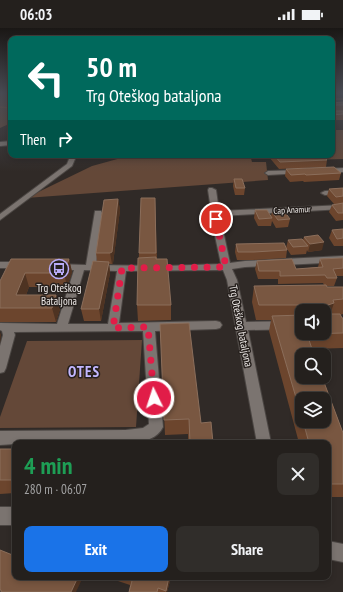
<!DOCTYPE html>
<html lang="en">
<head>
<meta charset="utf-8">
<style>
  :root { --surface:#24201d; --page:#302d2a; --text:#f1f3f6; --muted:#a3a3a4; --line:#413e3b; --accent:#1a73e8 }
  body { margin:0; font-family:"PT Sans Narrow",sans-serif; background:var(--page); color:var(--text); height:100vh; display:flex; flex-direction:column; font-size:15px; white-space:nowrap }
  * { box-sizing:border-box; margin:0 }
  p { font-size:13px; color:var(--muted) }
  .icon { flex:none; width:22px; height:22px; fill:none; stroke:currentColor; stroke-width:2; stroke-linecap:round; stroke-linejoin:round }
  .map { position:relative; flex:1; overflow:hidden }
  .drawer { position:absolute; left:12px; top:412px; width:319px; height:140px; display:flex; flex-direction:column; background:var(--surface); border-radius:8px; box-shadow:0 2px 6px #0003,0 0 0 1px var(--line) }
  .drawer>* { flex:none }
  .guide { position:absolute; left:8px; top:8px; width:327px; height:122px; border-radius:8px; box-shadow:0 2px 6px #0003,0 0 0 1px var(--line); background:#00695c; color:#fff; overflow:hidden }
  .buttons { position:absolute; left:295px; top:276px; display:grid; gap:8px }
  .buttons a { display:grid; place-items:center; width:36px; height:36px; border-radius:8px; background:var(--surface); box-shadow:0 2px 6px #0003,0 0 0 1px var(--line); font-size:20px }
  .pin { position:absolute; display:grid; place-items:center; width:34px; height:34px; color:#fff; margin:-17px; border:2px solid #fff; border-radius:50%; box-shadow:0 1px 4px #0007 }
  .me { position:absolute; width:44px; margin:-22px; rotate:356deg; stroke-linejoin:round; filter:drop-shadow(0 0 3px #0008) }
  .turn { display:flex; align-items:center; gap:14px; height:84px; padding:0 12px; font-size:18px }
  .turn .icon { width:52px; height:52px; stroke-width:2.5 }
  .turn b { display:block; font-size:28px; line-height:34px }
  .then { display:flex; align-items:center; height:38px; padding:0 12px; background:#0003; gap:8px; font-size:15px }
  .round { display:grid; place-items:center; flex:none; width:42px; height:42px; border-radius:8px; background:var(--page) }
  .summary { display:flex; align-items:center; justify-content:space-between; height:68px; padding:0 12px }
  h1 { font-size:24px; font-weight:800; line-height:30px; color:#1e9e55 }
  .action { display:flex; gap:8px; margin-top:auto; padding:8px 12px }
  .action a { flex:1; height:46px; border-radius:8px; background:var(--accent); color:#fff; font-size:16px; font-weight:800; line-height:46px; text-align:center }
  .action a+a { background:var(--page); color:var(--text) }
  .status { display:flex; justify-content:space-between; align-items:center; height:28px; padding:0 20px; background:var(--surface); direction:ltr }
  .status svg { height:11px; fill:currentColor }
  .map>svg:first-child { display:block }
</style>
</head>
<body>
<div class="status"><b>06:03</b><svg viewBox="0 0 49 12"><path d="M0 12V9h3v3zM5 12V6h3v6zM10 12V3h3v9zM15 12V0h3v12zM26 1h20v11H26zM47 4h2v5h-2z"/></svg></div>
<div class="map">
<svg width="343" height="564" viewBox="0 0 343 564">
  <rect width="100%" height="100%" fill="#302a27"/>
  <path fill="#644838" d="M0,65H11V95L0,100Z
    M332,102H343V131L311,132L305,127H332Z
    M132,127H250L252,134H266L268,152L26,170L92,138Z
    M142,312L136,399L0,400V389L27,313Z"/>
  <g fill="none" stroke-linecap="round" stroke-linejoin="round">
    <path stroke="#7e5338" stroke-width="1.5" d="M332,71H343
      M0,79L11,80"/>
    <defs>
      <path id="minor" d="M11,113V117L0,118V114Z
        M64,127C69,127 72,127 75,131L72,138L0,192V186L67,136L69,131Z
        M343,140V144L324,145L321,143L324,141Z
        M300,142L302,143V145L268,147L265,145L268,143Z
        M209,160H212L216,162L219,183L343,177V181L220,188L230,235L245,233L343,228V234L245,239L232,241L237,252L246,294L302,293V301L248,302L271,415H257L227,252L223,242L126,243L119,295L216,293L220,294L222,297L220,300L216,301L155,303L163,399C158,410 144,414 132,415H15V416L0,417V403L126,402L143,400L149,396L143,303L14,304L15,307L6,340L4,344L0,345V318L3,307L2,303L0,302V295L57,296L74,242H57L52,239L57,236L86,237L95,183H101L102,185L96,237L163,238L221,236L215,208L208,162ZM84,242L117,243L108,296H68Z
        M343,162V166L325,167L321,165L325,163Z
        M0,234H21L26,237L21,240H0Z
        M0,479H15V497H0Z
        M328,513L343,516V534L328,531Z"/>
    </defs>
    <use href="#minor" stroke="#4b4643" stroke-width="2"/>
    <use href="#minor" fill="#7b7470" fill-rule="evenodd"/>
  </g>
  <path fill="#6c452d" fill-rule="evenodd" d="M343,74V83H332H343V92H332V75Z
    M91,127H100L101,130L92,131Z
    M259,127H294L297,130L327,132L326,139L279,141L269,129L261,130Z
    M286,141L341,145L339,152L304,154L303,153L290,154L285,148Z
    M234,151L245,160L244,167H235L233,158Z
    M343,160V192L336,193L329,184L332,177L339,176H334L327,168L329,161Z
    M155,170L157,231L171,277V292L138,293L137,277L139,225Z
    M118,171L120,182L113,235L112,236H109L110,245L101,293H84L81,281L97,233L96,225Z
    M255,182L271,188L272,184L290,191L288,199L276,200L272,193L271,198H258L254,190Z
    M343,201V218H334L329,210L332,202Z
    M304,209L322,222L308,224L307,222L306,226L291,227L287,221V222L286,230L253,232H237L235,224L236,216L286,220L288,212H303Z
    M343,230V248H336L337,250L334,258H326L327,259H343V286L340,287L342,290H343V320L312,321L343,405V469H328V415H299L269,303L271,292H256L252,274L254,258L324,257L323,255L278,256V251H258L255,241L257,233L296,241L318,239L320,231ZM302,283H324L302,305ZM302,371L324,393H302Z
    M69,231L72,244L67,259H29L26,267H56L60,281L56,294H0V253Z
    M160,296L201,395L213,415H188V406L165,407Z
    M0,421H15V465L0,466Z
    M114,549H171L167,564H129L130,557L115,552Z"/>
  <path fill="#4e3322" d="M118,171L120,182L113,235L112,236L110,225Z
    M324,214L322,222L308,224L310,216Z
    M69,231L72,244L67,259L64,245Z
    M109,234L110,245L101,293L99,281Z
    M25,245L29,259L21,280L16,267Z
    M56,267L60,281L56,294L52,280Z
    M334,275L329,290L328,277Z
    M0,304L1,307L0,315Z
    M78,549H83L76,564H71Z
    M169,549H171L167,564H166Z"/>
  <path fill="#795741" stroke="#8b6e5b" d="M343,74V77H332V83H343V86L332,87V75Z
    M274,127H294L297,130L324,129L327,132L280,134Z
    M334,139L341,145L306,147L305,146L291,147L286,141Z
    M234,151H242L245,160H236Z
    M343,160V168L336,169L329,161Z
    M141,170H155L156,225H139Z
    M118,171L112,224L110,225H96L104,172Z
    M343,175V185H338L332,177Z
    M255,182H267L272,190L259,191Z
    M284,183L290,191L278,192L272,184Z
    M343,201V210L337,211L332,202Z
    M318,207L324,214L310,216L304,209Z
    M302,211L308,218L293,219L288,212Z
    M284,215L287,222L254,224H238L236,216Z
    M156,229V231H167L171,277H137L138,230Z
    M343,230V240L333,241L337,250H327L325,247L280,248V243H259L257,233L292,231L296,241L323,239L320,231Z
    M11,231H69L64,245H25L16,267H56L52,280H0V253Z
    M93,233L109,234L99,281H81Z
    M326,257L327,259H343V271L333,272L334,275L328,277L329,286H340L342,290H343V305L307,306L314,327H302V349H322L343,405V456H328V415H309L303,393H324V371H302V390L272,288L302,287V305H324V283H308V277H259L254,258Z
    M189,295L201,395L211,394L213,415H190L189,391L164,392L160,296Z
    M0,421H15V452H0Z
    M0,522L15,528V549H78L71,564H1V562H0Z
    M119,549H169L166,563L158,560L157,564H129L132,553Z"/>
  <linearGradient id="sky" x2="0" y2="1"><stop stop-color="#1a1715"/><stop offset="0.45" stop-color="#484a52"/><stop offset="1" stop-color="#484a52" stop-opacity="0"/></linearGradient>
  <rect width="343" height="144" fill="url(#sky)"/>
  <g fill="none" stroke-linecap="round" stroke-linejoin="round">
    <path stroke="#e11d48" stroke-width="7" stroke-dasharray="0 12.6" d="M154,370L148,299L113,300L122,240L226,239L216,191"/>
  </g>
  <defs>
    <symbol id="bus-ring" viewBox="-11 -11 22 22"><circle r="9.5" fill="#26201d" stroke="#b8abf7" stroke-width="1.5"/><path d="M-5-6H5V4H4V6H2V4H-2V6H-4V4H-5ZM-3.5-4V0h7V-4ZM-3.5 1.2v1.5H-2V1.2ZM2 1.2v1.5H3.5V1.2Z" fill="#b8abf7"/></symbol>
  </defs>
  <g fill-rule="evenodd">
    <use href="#bus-ring" x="48" y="230" width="22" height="22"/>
  </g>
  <g text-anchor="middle" stroke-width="3" stroke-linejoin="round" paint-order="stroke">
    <g font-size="9" fill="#ece8e6" stroke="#26201d">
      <text transform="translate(292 182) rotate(-3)" y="3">Cap Anamur</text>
    </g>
    <g font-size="11" fill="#ece8e6" stroke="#26201d">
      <text x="59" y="264">Trg Oteškog<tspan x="59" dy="13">Bataljona</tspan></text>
    </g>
    <g font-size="11" fill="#ece8e6" stroke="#26201d">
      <text transform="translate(241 298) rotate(79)" y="4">Trg Oteškog bataljona</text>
    </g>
    <g font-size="15" font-weight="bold" letter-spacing="1" fill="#c3b7ff" stroke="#26201d">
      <text x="84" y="349">OTES</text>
    </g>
  </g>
</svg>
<div class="buttons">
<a><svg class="icon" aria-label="sound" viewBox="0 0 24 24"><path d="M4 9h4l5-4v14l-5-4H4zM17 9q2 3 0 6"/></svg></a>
<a><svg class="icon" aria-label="search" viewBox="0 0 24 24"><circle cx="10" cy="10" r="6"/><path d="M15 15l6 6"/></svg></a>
<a><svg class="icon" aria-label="layers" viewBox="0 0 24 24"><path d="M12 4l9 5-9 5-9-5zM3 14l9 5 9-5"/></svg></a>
</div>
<div class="pin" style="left:216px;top:191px;background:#d93025"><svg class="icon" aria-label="arrive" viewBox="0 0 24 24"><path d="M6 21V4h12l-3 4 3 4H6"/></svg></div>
<svg class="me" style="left:154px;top:370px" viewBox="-20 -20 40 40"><circle r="17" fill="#e11d48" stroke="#fff" stroke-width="3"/><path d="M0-11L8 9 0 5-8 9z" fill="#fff"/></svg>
<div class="guide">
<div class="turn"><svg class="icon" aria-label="left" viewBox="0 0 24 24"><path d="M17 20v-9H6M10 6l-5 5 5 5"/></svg><div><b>50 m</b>Trg Oteškog bataljona</div></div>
<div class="then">Then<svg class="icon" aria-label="right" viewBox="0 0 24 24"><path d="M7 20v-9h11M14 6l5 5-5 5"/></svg></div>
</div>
<section class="drawer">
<div class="summary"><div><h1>4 min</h1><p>280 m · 06:07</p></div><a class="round"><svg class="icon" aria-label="close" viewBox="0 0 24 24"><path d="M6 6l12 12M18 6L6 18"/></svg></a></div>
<div class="action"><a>Exit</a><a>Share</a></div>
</section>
</div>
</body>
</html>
